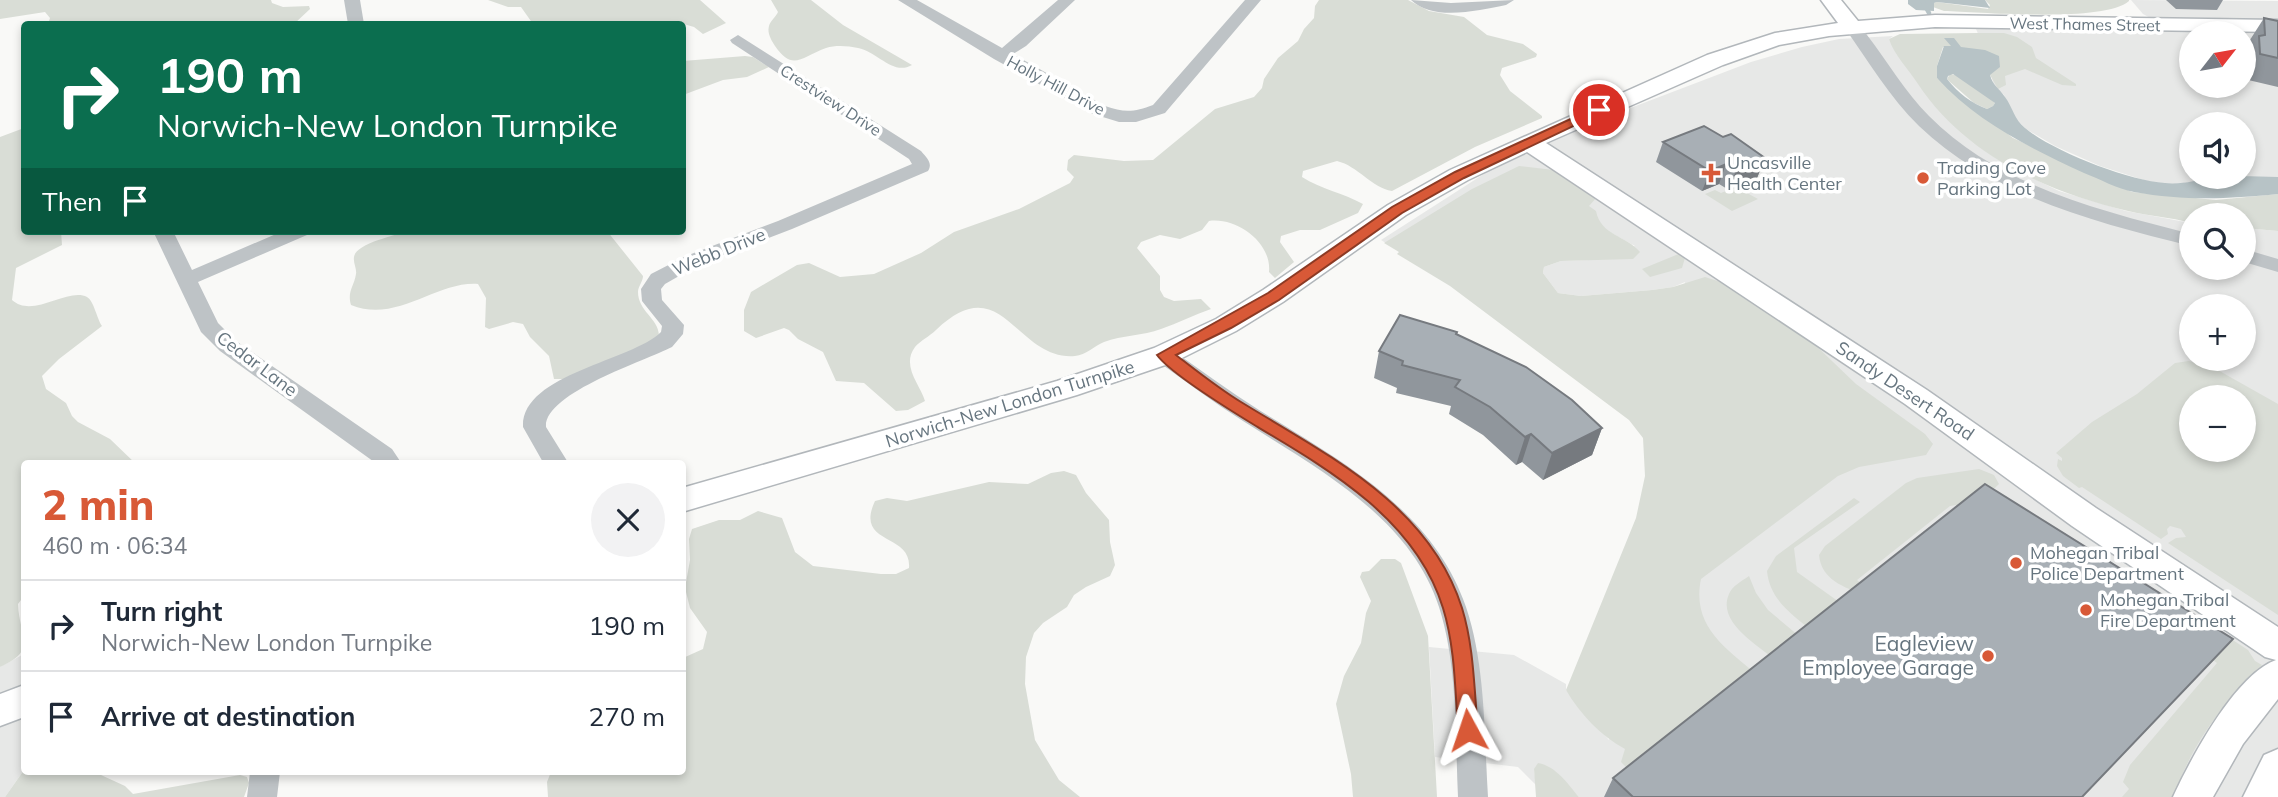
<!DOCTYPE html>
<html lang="en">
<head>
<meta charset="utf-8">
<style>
  :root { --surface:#fff; --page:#f2f2f3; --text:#1f2937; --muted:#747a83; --line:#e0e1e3; --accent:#d85937 }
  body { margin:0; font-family:Mulish,sans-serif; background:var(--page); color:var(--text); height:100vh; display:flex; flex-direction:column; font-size:26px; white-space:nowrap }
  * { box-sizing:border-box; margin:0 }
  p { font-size:23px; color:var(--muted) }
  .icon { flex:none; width:38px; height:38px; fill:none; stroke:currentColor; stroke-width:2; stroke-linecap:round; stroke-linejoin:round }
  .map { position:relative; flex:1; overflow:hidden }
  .panel { position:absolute; left:21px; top:460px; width:665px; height:315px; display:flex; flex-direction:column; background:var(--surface); border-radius:7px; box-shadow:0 4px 10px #0003 }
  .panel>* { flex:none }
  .top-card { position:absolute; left:21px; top:21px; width:665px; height:214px; border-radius:7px; box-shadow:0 4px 10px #0003; background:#0b6e4f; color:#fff; overflow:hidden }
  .needle { width:46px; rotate:59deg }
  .tools { position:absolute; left:2179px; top:21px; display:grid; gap:14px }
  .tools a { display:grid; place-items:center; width:77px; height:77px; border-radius:50%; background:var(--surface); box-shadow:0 4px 10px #0003; font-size:35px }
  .pin { position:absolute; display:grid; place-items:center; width:60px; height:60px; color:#fff; margin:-30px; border:4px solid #fff; border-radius:50%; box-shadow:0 2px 7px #0007 }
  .me { position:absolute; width:77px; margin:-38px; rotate:355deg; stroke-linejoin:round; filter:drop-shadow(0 0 5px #0008) }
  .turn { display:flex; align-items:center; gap:24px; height:147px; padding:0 21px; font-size:32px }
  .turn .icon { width:91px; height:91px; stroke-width:2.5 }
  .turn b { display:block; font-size:49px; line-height:60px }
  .then { display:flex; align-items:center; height:66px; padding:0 21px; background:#0003; gap:14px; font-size:26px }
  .round { display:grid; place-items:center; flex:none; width:74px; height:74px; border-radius:37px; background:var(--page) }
  .summary { display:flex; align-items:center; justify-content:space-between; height:119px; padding:0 21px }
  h1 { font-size:42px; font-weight:800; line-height:52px; color:var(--accent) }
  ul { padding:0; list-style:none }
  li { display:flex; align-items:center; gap:21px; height:91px; padding:0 21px; border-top:2px solid var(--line) }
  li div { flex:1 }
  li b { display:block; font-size:26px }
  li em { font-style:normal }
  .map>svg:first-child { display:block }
</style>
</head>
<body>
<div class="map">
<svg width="2278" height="797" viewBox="0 0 2278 797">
  <rect width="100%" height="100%" fill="#f9f9f7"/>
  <path fill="#e7e8e7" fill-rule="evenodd" d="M2131,0L2278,1V177H2244V124H2191V177H2236L2175,184L2150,182L2100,166L2055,146L2026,129L2012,115L2004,95L1994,86L1985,50L1976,29L2173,30L2143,14ZM2191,33H2244V86H2191Z
    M1893,36L1889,39L2004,164L2059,191L2126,211L2191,223V268H2244V228L2278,231V797H1579L1560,776L1534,769L1536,785L1518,767L1435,757L1429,647L1514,655L1566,684V690L1609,740L1685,282L1673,287L1652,290L1581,296L1558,293L1543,273L1544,267L1561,261L1589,260L1635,246L1604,229L1598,220L1400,252L1381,240L1487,172L1599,120L1751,62L1802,47L1839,39ZM2191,306H2244V359H2191ZM2191,397H2244V450H2191Z
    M24,649V770L5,797H0V667L22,655Z"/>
  <path fill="#d9ddd6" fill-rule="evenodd" d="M0,0H271L272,3L283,7L309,6L310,9L294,24H48L50,18L45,12L0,19Z
    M488,0H700L726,23L703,34L694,27L677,22L651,24H533L521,7H508Z
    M771,0H811L843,25L912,65C893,76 878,52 858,48C848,46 836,45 826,48C801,57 793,72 775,46C771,40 767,33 769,26C770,21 776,17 778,12Z
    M1319,0H1408L1429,11L1464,17L1487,35L1523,44L1537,54L1536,57L1502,68L1500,75L1510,91L1542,116V118L1475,147L1392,191C1372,188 1358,166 1337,161L1303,171L1302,177C1321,189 1343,193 1363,204L1358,213L1320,230H1300L1281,236L1280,242L1294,262L1275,278L1269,272C1272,243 1237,217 1209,221L1202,230L1180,239L1160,235L1141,242L1137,248L1160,276V290L1164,297L1174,301L1201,299L1211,309C1194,315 1178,323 1161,329C1143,336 1122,335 1104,342C1094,346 1086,355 1075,356C1015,361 1003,266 936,330C930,336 920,341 915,347C901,366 920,384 925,401L908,410L896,411L864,383L836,381L823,352L798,339L789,330L784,328L756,338L744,331V310L751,292L797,265L809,263L840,277L874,274L921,253L954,232L1019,209L1070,183L1074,177L1067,170L1068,160L1074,155L1124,161L1153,160L1215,109L1254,97L1262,88L1264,79L1278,58L1298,41L1304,29L1314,18L1315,6Z
    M1985,0H2129V1C2104,23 1981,12 1944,11L1933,7L1934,3L1937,2L1988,9L1990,5Z
    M1977,33H2004L2017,37L2032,47L2036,58L2076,84V86L2062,85L2025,69L2005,76L2006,85L1998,89L1990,75L1952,47H1943L1937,66V78L2013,138L2132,192L2216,200L2278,194V231L2244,228V215H2191V223C2170,217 2149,216 2128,211C2047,192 1965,155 1918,84C1909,70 1894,55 1889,39L1900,34Z
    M745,56L753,57L769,67L747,77L723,80L683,95V61Z
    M1950,74C1965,76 1985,92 1995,103L1993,106L1987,109L1974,103L1950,82L1947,79Z
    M24,128V231H61L62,245L16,268L12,300C33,319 68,287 87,297C94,301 97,319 102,326L59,359L42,376L46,389L66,403L72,416L78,422L110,439L136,464H24V596L18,604C19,636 39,650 0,667V137Z
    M1519,166L1554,170L1597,197L1589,206L1596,211C1601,236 1626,235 1640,252L1633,259L1561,261L1544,267L1543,273L1558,293L1581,296L1652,290L1673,287L1705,277L1727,284L1809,339L1856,384L1925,434L1933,444L1926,455L1859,467L1838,476L1701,579C1691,627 1727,649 1760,677L1635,776L1621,762L1625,749C1601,736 1580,714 1566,690L1636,518L1645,476L1643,438L1629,420L1450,286L1397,254L1399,252L1384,243L1472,189Z
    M1736,187L1758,199L1732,211L1705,194L1715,190L1721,193Z
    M407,231H607L643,276C643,281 638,287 638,292C638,311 658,318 659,335L651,342L566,379H554L549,356L530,337L523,324L513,322L489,329L485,327L486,298L478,284C436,281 397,324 351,305C347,291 354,287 356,274C357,269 353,263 354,257C356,243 395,236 407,231Z
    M1681,253L1685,258L1682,268L1650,277L1642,269Z
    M2189,361L2216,369L2278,404V615L2168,543L2176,538L2186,537L2181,529L2170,526L2167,529L2168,534L2161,539L2082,487L2079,488L2063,476L2057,466L2058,459L2062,461V458L2056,453L2092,422L2137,394L2175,363ZM2191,397H2244V450H2191Z
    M1979,469L1994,475L1999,484L1969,513L1956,505L1950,506L1857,580L1869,590L1864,594C1844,588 1821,579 1819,555L1825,546L1906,483L1917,478Z
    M1064,471L1076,475L1086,493L1109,520L1110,542L1115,565L1110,576L1086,587L1074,595L1067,607L1043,623L1034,633L1026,657L1025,684L1035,740L1059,780L1080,797H548L547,782L551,772H682L683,658L703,649L707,632L690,608L685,588L690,560L689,539L692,529L719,520H740L758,511L782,518L795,552L813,566L881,574H896L909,568C912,532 854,546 875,501L887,498L907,501L989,482L1028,484L1051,473Z
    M1854,498L1860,502L1794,548L1797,572L1842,604L1815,633C1793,615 1770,601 1767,571L1776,556Z
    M1381,559H1395L1401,563L1428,636L1437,797H1353L1351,774L1336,704L1344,676L1361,643L1366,613L1371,601L1360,577L1362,572L1369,571Z
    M1749,576L1756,593L1768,610L1805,641L1778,662C1761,647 1716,623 1729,594C1732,586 1742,581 1749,576Z
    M2222,633L2248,650L2255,661L2262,665C2219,709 2195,739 2173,797H2122L2129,789L2123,782L2130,765L2217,663L2203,653Z
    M1538,763C1556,766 1568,784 1579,797H1536L1534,769Z
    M24,770L101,772V775L125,786L133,794L240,775L247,777L249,783L244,797H5Z"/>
  <path fill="#b7c3c6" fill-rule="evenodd" d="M1908,0H1985L1990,8L1937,2L1934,3V11L1916,10L1908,4Z
    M1944,38H1954L1961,47L1985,50L1999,56L2000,67L1990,75C1993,86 1999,88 2005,97C2013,108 2014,119 2025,128C2052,151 2129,181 2165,183C2181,185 2197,180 2213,178C2235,175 2256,177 2278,177V194C2227,199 2185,201 2134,192C2117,189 2100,179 2084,173C2030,148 1977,122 1937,78V66L1944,46H1951ZM1953,74L1995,103L1993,106L1987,109C1971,103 1958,93 1947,79L1948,76Z"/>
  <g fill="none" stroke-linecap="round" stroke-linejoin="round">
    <path stroke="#b7c3c6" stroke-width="4.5" d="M1922,0L1929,13"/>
    <defs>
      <path id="major" d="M1821,0H1841L1858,21L1935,15L2278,20V32L1935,27L1829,36L1779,45L1723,65L1546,143L1927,390L2096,508L2278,627V699L2243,744L2213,797H2173C2191,758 2235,675 2276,660L2265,657L2072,526L1905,404L1527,152L1468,180L1406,215L1283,302L1236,331L1174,362L1077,395L682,512V488L1057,381L1154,348L1216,319L1263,290L1388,205L1450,170L1707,55L1775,33L1838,23Z
        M24,685V717L0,726V694Z
        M2278,749V797H2243L2264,755Z"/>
    </defs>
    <use href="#major" stroke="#b2b7bb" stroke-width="3"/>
    <path fill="#bec3c6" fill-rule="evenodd" d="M344,0H360L364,24H348Z
      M898,0H917L1002,48L1058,0H1075L1026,46L1013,54L1105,106C1124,113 1135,112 1153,105L1245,0H1261L1165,113L1136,122H1119L1093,114L994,59Z
      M1411,0L1451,3L1514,0L1506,5C1479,10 1434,22 1411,0Z
      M1852,22L1858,24L1867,35C1888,62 1905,92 1929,116C1998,186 2099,210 2191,234V246C2095,222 1992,196 1919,126C1890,98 1867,59 1844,27Z
      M738,35L921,151C927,158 933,163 928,171L792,229L700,264L665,284L661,289L662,300L684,325L683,334L672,347C645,361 544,393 546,427L569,464H544L523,427C521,374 632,361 661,332L662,326L642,301L641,289L651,274L686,256L778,221L912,164L909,159L732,43L730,40Z
      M153,231H173L192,270L283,231H310L307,235L198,282L218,323L236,341L392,449L402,464H377L220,351L201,332Z
      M2244,249L2278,259V272L2244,262Z
      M1164,348L1172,350C1201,370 1229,391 1259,410C1341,461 1433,510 1466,607C1486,667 1484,735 1488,797H1458C1455,735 1458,667 1439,607C1410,517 1318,469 1243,421C1213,402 1185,381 1156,360L1153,355L1156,350Z
      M250,772H280L277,797H247Z"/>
    <use href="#major" fill="#fff" fill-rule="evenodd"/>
  </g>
  <path fill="#90969c" d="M2166,0H2223L2217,10L2176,9Z
    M2264,18L2278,21V87L2244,79V59L2248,53V43Z
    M1723,137L1765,158L1757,178L1729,190L1719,184L1702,191L1656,162L1663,142Z
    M1456,334L1602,428L1592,455L1543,480L1522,462L1516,465L1483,435L1449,414L1451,406L1396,393L1397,388L1374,378L1379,351Z
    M1613,778L2082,797H1604Z"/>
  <path fill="#767a7f" d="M1765,158L1757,178L1729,190L1736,170Z
    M1726,164L1719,184L1702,191L1710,171Z
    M1602,428L1592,455L1543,480L1552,453Z
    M1531,434L1522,462L1516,465L1525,437Z"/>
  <path fill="#a8afb5" stroke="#767a7f" stroke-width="2" d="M2264,18L2278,21V58L2260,54L2259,36L2265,35Z
    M1704,126L1723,137L1731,134L1765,158L1736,170L1726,164L1710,171L1663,142Z
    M1400,315L1457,332L1456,334L1526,367L1572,400L1602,428L1552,453L1531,434L1525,437L1490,407L1455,387L1460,380L1402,365L1403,361L1379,351Z
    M1985,484L2233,639L2082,797H1633L1613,778Z"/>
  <path fill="#d85937" stroke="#8c3a24" stroke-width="2" d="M1599,106L1605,110L1603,112L1464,178L1402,213L1279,300L1231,328L1176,355C1197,371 1218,388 1241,402C1327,455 1429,504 1462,608C1474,647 1474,689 1478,730L1475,736L1468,739L1461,736L1458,730C1455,689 1455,647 1443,608C1416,520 1330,470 1256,426C1233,412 1171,374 1157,355L1268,293L1392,207L1455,172Z"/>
  <g fill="#d85937" stroke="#fff" stroke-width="2.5">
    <path d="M1707.5 162.5h7v7h7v7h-7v7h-7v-7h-7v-7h7z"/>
    <circle cx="1923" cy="178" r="7"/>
    <circle cx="2016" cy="563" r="7"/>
    <circle cx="2086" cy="610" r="7"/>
    <circle cx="1988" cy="656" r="7"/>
  </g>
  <g text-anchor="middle" stroke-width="7" stroke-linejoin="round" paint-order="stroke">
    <g font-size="16" fill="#66757f" stroke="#fff">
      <text transform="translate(2085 24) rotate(1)" y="6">West Thames Street</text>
      <text transform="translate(1056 85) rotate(28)" y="6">Holly Hill Drive</text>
      <text transform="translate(831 100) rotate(33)" y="6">Crestview Drive</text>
    </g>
    <g font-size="18" fill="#66757f" stroke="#fff" text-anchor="start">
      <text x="1727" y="169">Uncasville<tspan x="1727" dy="21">Health Center</tspan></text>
      <text x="1937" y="174">Trading Cove<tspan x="1937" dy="21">Parking Lot</tspan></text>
      <text x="2030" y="559">Mohegan Tribal<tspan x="2030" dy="21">Police Department</tspan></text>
      <text x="2100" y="606">Mohegan Tribal<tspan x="2100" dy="21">Fire Department</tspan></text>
    </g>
    <g font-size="18" fill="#66757f" stroke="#fff">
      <text transform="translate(719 252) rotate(-22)" y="6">Webb Drive</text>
      <text transform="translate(257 364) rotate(37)" y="6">Cedar Lane</text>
      <text transform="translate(1905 391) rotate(34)" y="6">Sandy Desert Road</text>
      <text transform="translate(1010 404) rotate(-17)" y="6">Norwich-New London Turnpike</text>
    </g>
    <g font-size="21" fill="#66757f" stroke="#fff" text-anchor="end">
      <text x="1974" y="651">Eagleview<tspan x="1974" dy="24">Employee Garage</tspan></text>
    </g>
  </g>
</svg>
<div class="tools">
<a><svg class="needle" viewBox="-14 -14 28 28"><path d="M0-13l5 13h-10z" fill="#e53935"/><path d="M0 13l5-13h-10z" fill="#747a83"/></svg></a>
<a><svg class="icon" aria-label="sound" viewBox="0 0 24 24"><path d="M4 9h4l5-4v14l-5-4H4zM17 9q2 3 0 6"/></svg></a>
<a><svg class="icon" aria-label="search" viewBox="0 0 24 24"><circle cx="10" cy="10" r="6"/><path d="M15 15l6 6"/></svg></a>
<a>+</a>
<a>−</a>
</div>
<div class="pin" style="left:1599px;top:110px;background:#d93025"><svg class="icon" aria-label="arrive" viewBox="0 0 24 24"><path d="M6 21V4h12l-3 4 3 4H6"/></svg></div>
<svg class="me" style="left:1468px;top:730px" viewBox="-20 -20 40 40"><path d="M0-17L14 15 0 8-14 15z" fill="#d85937" stroke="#fff" stroke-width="4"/></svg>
<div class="top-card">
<div class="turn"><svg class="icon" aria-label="right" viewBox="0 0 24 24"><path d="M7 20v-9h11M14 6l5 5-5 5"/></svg><div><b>190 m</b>Norwich-New London Turnpike</div></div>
<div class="then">Then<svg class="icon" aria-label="arrive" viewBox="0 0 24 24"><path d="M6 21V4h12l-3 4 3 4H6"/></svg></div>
</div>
<section class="panel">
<div class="summary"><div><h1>2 min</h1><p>460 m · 06:34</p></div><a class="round"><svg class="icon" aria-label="close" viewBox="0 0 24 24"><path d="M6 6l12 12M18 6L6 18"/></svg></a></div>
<ul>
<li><svg class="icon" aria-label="right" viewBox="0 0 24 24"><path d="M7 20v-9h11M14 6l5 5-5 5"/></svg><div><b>Turn right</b><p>Norwich-New London Turnpike</p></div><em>190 m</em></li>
<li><svg class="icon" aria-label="arrive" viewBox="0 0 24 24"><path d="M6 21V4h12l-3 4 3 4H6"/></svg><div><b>Arrive at destination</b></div><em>270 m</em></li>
</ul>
</section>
</div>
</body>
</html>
